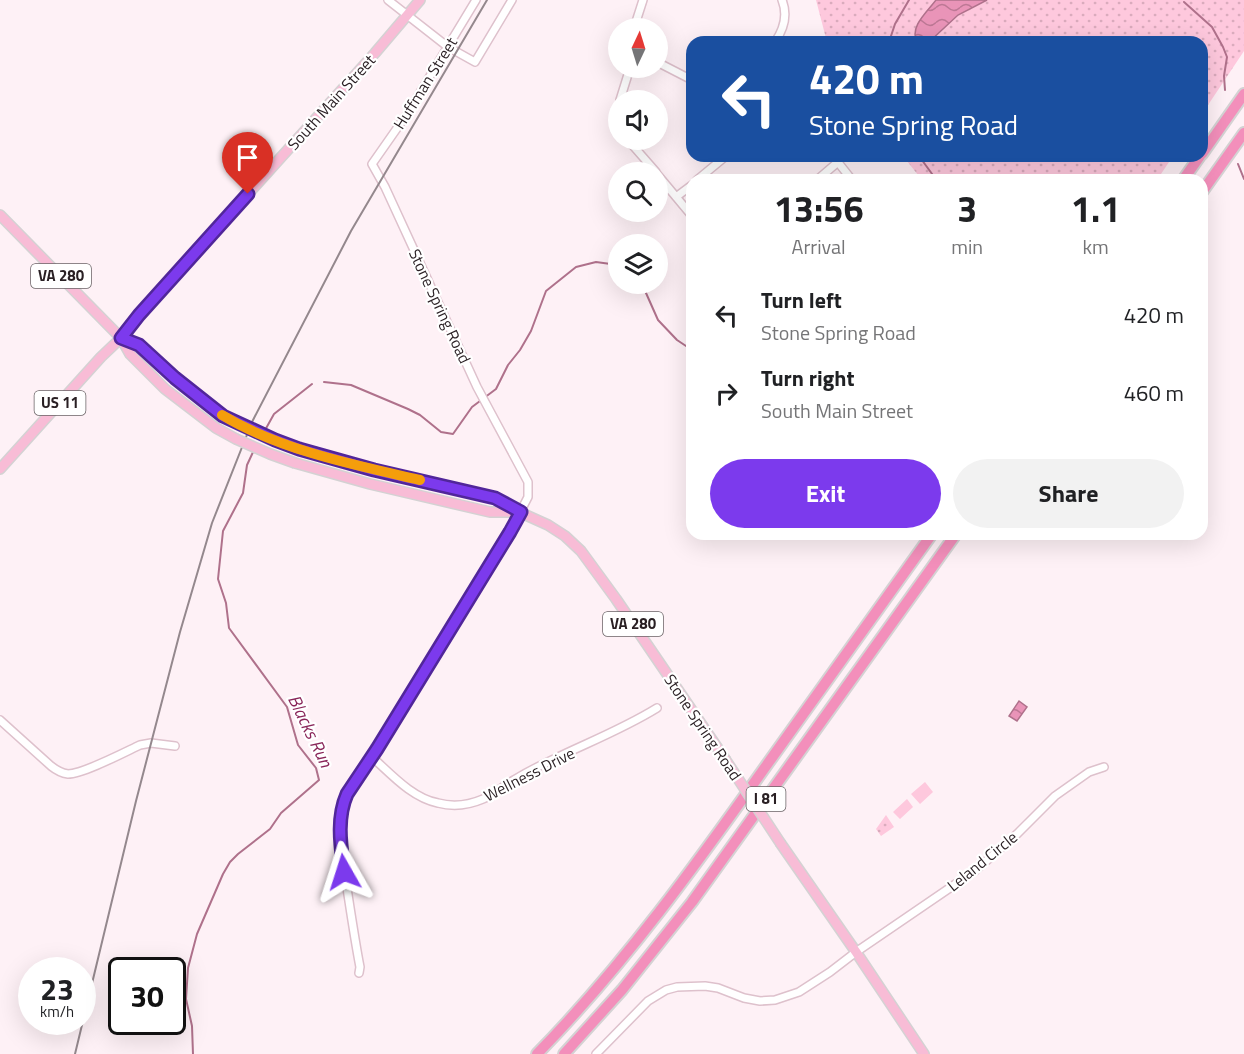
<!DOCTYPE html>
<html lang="en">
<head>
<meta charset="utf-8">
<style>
  :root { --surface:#fff; --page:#f2f2f2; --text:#202124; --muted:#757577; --accent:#7c3aed }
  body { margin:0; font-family:"Titillium Web",sans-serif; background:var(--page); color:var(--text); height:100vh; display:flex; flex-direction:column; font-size:22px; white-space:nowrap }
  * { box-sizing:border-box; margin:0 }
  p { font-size:20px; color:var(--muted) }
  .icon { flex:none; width:33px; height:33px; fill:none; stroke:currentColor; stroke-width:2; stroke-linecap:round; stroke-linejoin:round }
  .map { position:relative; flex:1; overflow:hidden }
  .drawer { position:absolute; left:686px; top:174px; width:522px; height:366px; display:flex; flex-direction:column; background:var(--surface); border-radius:18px; box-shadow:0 6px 24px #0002 }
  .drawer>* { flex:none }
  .hud { position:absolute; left:686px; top:36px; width:522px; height:126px; border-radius:18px; box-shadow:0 6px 24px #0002; background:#1a4fa0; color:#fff; overflow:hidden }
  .needle { width:39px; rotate:4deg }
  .buttons { position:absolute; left:608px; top:18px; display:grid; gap:12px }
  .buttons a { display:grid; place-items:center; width:60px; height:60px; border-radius:50%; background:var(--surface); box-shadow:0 6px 24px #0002; font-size:30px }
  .speed { position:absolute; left:18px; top:957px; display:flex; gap:12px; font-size:30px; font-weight:700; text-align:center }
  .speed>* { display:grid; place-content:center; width:78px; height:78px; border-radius:50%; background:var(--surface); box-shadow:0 6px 24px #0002; line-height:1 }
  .speed small { font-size:15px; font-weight:400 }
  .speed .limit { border:3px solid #111; border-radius:9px; background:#fff; color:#111 }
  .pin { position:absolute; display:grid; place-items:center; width:51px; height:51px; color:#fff; margin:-62px -26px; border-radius:50% 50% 50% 0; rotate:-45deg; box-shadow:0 0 6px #0007 }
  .pin .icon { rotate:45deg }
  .me { position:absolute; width:66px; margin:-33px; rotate:354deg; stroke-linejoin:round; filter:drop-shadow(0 0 4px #0008) }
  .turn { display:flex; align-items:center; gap:21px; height:126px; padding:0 24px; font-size:27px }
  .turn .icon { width:78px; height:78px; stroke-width:2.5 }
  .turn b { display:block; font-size:42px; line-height:51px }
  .eta { display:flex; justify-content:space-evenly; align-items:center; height:102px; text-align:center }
  .eta b { font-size:36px; font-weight:700; line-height:42px }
  .primary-button { display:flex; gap:12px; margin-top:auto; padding:12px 24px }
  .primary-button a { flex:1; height:69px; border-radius:36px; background:var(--accent); color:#fff; font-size:24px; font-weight:700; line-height:69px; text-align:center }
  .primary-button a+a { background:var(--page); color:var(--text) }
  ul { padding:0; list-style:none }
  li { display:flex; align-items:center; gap:18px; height:78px; padding:0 24px }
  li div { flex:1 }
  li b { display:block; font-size:22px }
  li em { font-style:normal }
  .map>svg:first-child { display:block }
</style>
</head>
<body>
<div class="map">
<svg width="1244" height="1054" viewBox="0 0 1244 1054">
  <defs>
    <pattern id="park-dots" width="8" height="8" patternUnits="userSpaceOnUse" patternTransform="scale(1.5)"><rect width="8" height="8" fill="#fec8dd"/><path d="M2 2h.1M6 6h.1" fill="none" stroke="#daabbd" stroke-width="1.8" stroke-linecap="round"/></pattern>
    <pattern id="water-waves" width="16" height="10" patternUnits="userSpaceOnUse" patternTransform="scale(1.5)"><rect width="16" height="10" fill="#e994b8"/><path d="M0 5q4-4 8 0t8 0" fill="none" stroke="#bd7895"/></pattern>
  </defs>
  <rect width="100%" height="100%" fill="#fef1f6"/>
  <path fill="url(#park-dots)" d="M816,0H1244V51L1202,114V42H827Z
    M903,156H1173L1157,180H922Z
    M886,815L894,827L881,836L876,829Z"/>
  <path fill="#fec8dd" d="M925,782L933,792L920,804L911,794Z
    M907,799L913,807L900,819L893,812Z"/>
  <path fill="url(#water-waves)" stroke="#af718b" stroke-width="1.5" d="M936,0H987L958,15L929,42H917C909,27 927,12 936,0Z
    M1019,701L1027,707L1017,721L1009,716Z"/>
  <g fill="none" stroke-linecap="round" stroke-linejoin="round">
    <path stroke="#af718b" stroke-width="2" d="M1184,2L1212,27L1223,47L1227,57L1224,76L1225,90
      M889,42L895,24L909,0
      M919,156L935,178L939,180
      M1238,164L1244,179
      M642,284L658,320L677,340L692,350
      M324,382L351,385L408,409L420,415L441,432L453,434L472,407L496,389L508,365L520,350L531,331L546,291L576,267L596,262L618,265
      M264,432L274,414L312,384
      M193,1054L192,1026L186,999L188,968L197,934L223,874L230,862L238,854L270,829L281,813L319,780L316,768L298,745L287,707L229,628L226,603L218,579L223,531L243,493L247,465L254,450"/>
    <defs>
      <path id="minor" d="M388,0L448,47L475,62L512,0
        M634,28L643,0
        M775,42C784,29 788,15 782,0
        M657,62L692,80
        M620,100L630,68
        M618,107L616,117L618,127
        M628,140L656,172
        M833,156L852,180
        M657,174L692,216
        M697,180L726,156
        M817,180L838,162
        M676,197L692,185
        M0,720L51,766C56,770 61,773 68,774C83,774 125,752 140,745L151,743L175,746
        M372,757C391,774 412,798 438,803C453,807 469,805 483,799C495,794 503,786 514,780C527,772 541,765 554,759C589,742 623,729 657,708
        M359,973L360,967C355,941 351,914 347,888C342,858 333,822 347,794L377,749L495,557L510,532L528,497V482L477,387L385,187L372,164L407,114L476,0
        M596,1054L648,1001L666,990L677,987L705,986L718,988L744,998L760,1001L775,1000L799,992L830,972L856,952L976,870L1017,834L1055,796L1089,772L1104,767"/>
      <path id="major" d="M0,215L121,338L130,354L165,389L216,428L236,439
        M121,338L139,345L175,378L202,401L223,416L242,425
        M299,449L374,470L495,498L528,516L548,525L565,536L581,551L616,599L725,759
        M295,463L370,484L490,512H518
        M0,469L101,357L121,338L139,315L375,53L420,0
        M781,844L856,952L924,1054"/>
      <path id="highway" d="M1202,154L1244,94
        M1183,180L1200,156
        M1202,192L1244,133
        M537,1054C625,964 698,862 771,759C824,684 878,609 932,534
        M564,1054L622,990L692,902L956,534"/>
    </defs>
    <use href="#minor" stroke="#dec1cc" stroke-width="10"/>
    <use href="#major" stroke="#d4d2d3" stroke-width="12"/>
    <use href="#highway" stroke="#d4d2d3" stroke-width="14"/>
    <use href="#minor" stroke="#fff" stroke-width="7"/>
    <use href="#major" stroke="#f8bcd6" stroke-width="9"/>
    <use href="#highway" stroke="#f38fbb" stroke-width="10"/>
    <path stroke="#94888d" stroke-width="2" d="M75,1054L136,801L180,632L212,523L252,422L351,231L487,0"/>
    <defs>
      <path id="major-bridge" d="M242,425L275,440L299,449
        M236,439L270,454L295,463
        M725,759L781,844"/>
    </defs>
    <use href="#major-bridge" stroke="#d4d2d3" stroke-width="12" stroke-linecap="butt"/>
    <use href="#major-bridge" stroke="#f8bcd6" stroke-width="9"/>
  </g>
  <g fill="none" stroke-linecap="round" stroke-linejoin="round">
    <defs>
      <path id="route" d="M248,194L139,315L121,338L139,345L175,378L223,416L275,440L299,449L374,470L495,498L521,512L510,532L377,749L347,794C336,819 341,847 344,872"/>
    </defs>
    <use href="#route" stroke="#51269a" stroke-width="15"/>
    <use href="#route" stroke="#7c3aed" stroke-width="10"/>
    <path stroke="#f59e0b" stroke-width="10" d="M222,415C280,450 354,465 420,480"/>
  </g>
  <g text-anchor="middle" stroke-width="4.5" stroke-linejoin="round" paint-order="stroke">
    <g fill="#fff" stroke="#696265" stroke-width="1.5">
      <rect x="31" y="264" width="60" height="24" rx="4.5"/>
      <rect x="34.5" y="391" width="51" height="24" rx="4.5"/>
      <rect x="603" y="612" width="60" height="24" rx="4.5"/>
      <rect x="746.5" y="787" width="39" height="24" rx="4.5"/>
    </g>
    <g font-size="15" font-weight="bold" fill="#291f23">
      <text x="61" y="281">VA 280</text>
      <text x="60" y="408">US 11</text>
      <text x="633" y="629">VA 280</text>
      <text x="766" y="804">I 81</text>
    </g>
    <g font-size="16" fill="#291f23" stroke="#fff">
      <text transform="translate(425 83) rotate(-58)" y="6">Huffman Street</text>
      <text transform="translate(331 102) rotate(-48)" y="6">South Main Street</text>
      <text transform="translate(440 306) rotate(65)" y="6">Stone Spring Road</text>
      <text transform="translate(703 727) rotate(56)" y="6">Stone Spring Road</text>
      <text transform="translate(529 774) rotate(-27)" y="6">Wellness Drive</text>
      <text transform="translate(982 861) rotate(-39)" y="6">Leland Circle</text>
    </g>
    <g font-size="18" font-style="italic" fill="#892659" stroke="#fff">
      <text transform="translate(310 731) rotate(64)" y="6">Blacks Run</text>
    </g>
  </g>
</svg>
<div class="buttons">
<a><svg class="needle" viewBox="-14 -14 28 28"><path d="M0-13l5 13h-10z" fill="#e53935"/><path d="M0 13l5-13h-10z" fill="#757577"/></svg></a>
<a><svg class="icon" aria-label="sound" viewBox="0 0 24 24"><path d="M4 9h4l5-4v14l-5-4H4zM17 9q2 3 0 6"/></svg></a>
<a><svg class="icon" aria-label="search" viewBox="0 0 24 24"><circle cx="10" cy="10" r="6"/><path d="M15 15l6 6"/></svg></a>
<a><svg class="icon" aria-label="layers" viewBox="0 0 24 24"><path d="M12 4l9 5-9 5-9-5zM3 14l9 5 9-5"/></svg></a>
</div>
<div class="speed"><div>23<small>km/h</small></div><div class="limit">30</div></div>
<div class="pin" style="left:248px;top:194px;background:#d93025"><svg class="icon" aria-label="arrive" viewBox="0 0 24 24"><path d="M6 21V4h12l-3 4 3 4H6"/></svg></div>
<svg class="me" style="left:344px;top:872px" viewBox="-20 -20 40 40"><path d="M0-17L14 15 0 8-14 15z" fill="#7c3aed" stroke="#fff" stroke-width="4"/></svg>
<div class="hud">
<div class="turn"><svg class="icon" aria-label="left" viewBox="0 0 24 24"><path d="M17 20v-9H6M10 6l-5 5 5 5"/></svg><div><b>420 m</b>Stone Spring Road</div></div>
</div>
<section class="drawer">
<div class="eta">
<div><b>13:56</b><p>Arrival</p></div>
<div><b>3</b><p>min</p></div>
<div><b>1.1</b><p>km</p></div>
</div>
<ul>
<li><svg class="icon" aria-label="left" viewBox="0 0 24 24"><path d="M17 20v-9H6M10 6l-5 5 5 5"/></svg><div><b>Turn left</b><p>Stone Spring Road</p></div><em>420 m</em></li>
<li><svg class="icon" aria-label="right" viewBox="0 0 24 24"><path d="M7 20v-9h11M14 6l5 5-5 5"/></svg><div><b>Turn right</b><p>South Main Street</p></div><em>460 m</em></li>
</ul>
<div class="primary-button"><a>Exit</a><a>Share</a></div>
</section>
</div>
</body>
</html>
